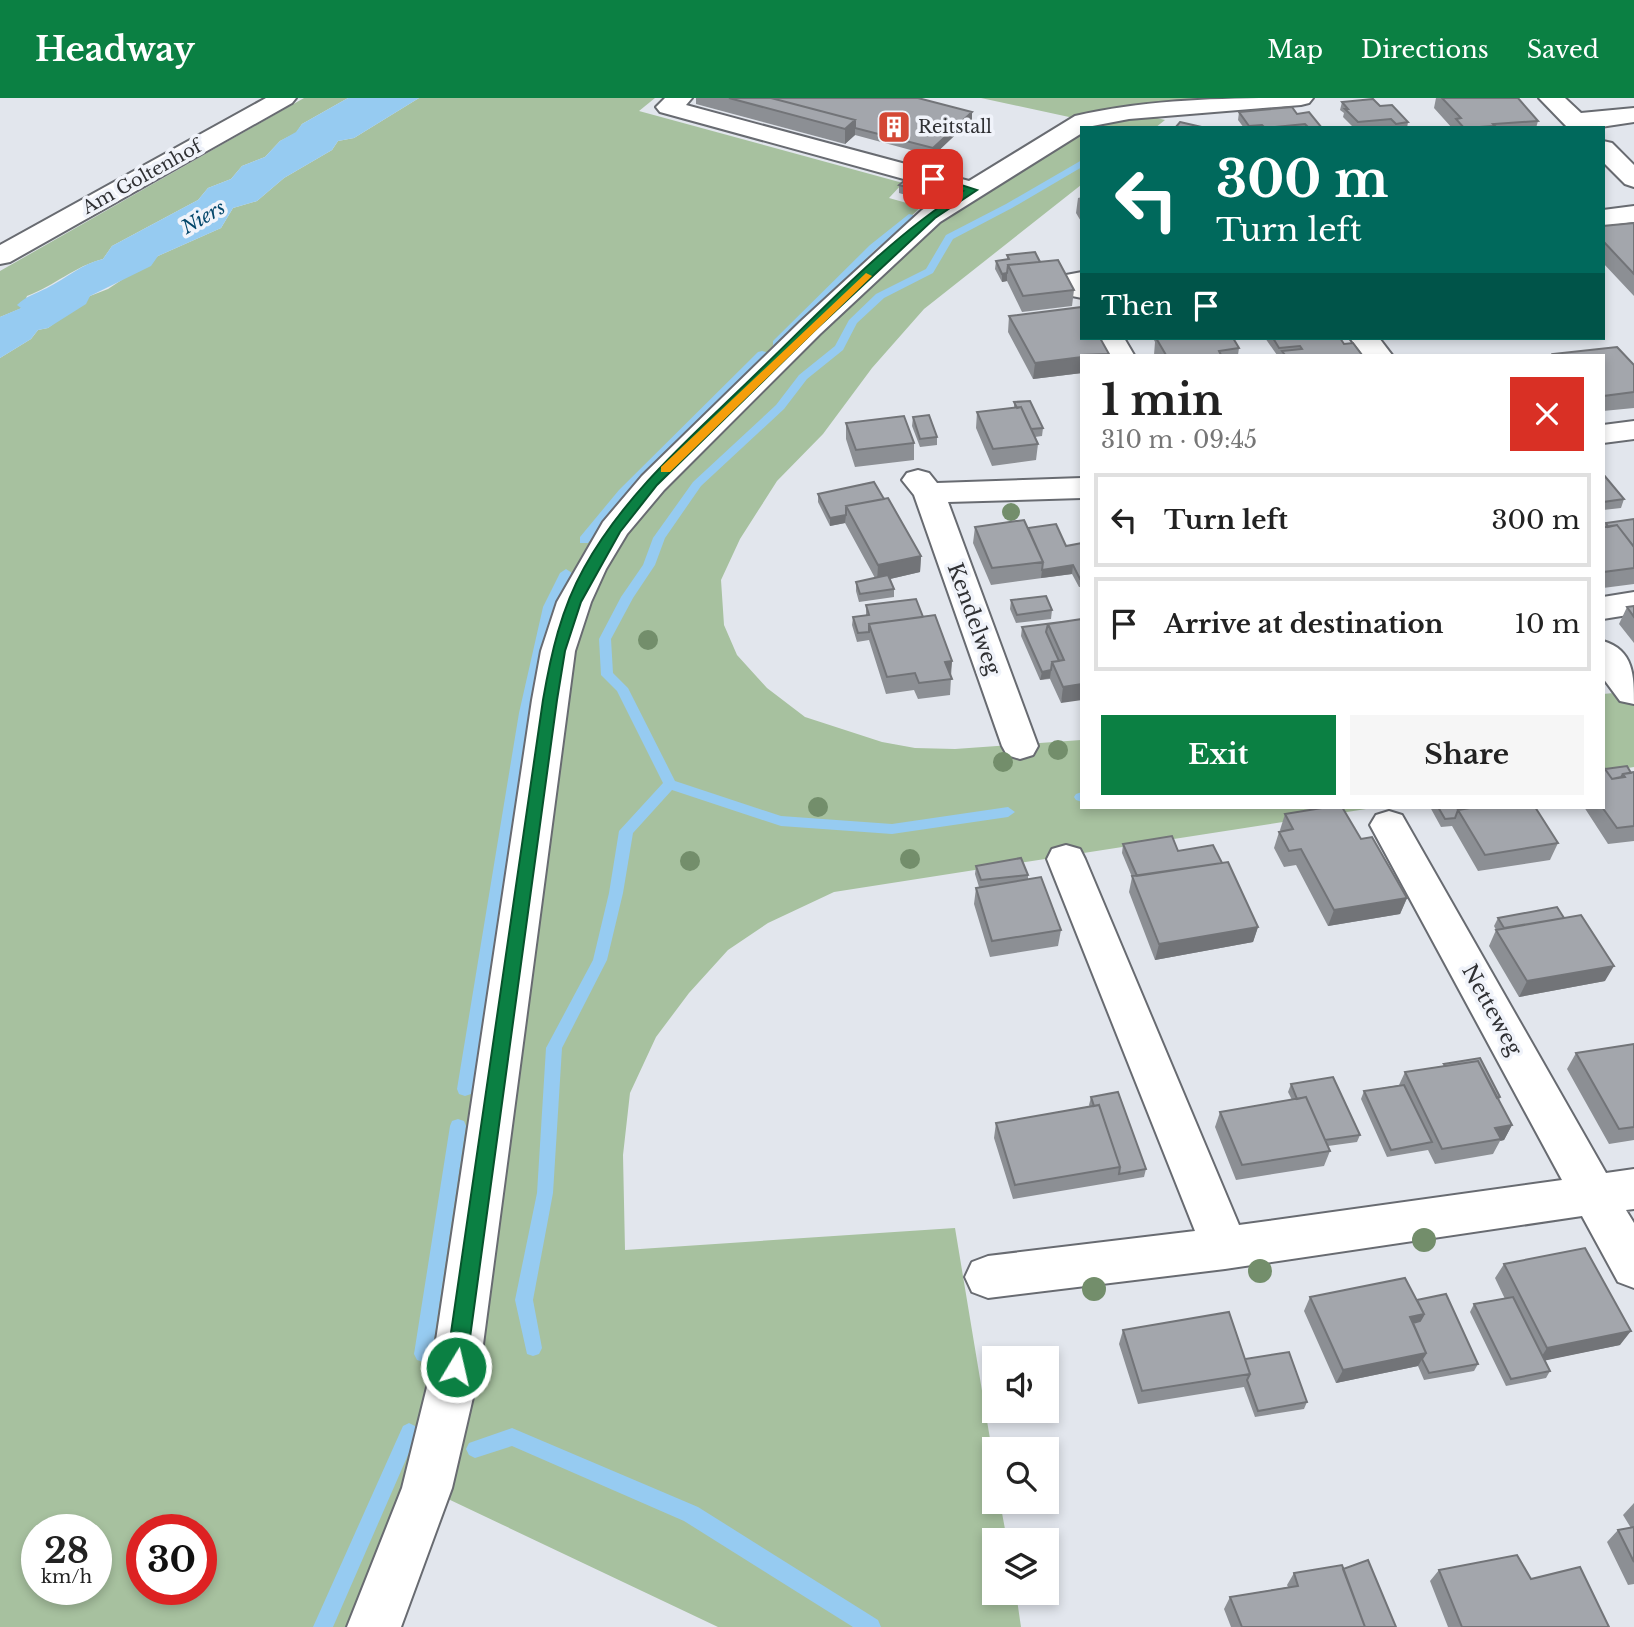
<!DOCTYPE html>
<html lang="en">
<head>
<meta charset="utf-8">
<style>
  :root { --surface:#fff; --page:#f6f6f6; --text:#222; --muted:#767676; --line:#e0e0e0; --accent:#0b8043 }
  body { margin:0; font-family:"Libre Baskerville",serif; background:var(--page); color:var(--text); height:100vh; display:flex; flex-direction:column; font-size:26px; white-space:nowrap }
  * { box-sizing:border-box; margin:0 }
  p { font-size:23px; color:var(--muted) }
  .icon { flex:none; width:38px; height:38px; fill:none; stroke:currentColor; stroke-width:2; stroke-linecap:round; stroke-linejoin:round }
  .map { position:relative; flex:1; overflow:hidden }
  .details { position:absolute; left:1080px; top:256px; width:525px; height:455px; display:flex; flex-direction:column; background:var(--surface); border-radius:0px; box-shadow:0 4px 10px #0003 }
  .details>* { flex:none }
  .top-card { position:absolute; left:1080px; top:28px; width:525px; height:214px; border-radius:0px; box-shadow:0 4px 10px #0003; background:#00695c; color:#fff; overflow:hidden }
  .tools { position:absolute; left:982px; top:1248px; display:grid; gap:14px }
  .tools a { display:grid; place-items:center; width:77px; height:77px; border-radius:0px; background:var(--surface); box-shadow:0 4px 10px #0003; font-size:35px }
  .speed { position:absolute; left:21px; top:1416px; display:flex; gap:14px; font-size:35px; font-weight:700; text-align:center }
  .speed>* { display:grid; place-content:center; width:91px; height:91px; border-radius:50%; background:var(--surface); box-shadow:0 4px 10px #0003; line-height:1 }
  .speed small { font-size:18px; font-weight:400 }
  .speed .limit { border:10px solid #d22; background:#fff; color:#111 }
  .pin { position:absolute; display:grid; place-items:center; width:60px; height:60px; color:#fff; margin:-30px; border-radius:14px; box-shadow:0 4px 10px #0006 }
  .me { position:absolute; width:77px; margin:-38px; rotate:9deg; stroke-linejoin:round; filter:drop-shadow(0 0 5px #0008) }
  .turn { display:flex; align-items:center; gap:24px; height:147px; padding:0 21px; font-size:32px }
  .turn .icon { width:91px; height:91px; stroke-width:2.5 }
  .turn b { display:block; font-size:49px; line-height:60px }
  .then { display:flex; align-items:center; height:66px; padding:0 21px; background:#0003; gap:14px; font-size:26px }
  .round { display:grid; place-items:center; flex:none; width:74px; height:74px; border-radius:0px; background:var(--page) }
  .headline { display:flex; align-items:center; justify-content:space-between; height:119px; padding:0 21px }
  h1 { font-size:42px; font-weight:800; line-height:52px }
  .primary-button { display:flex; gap:14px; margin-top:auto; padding:14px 21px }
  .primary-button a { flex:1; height:80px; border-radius:0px; background:var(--accent); color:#fff; font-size:28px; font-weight:800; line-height:80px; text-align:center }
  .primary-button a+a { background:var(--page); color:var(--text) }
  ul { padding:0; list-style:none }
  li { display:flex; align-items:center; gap:21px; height:94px; margin:0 14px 10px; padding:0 7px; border:4px solid var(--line); border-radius:0px }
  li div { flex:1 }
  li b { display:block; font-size:26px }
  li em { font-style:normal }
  header { display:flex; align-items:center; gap:42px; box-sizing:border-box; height:98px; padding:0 35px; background:var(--accent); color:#fff }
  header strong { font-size:33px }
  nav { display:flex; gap:38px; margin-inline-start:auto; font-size:24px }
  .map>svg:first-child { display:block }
</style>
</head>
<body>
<header>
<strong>Headway</strong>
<nav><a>Map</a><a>Directions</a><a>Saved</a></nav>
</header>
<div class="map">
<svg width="1634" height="1529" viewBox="0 0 1634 1529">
  <rect width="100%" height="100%" fill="#e2e6ed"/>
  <path fill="#a7c19f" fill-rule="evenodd" d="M304,0H348L302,26L296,35L280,43L265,59L242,68L231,81L208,90L198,102L112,148L103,161C75,168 54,188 27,198L22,210L0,219V173Z
    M419,0H655L639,13L903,85L889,100L921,109L777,243L623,421L931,118L1083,22L981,0H1237L1259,8L1149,18L1165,22L1155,30H1082L1081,87L924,211L872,270L823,336L777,383L740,441L721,482L724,527L737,557L767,590L805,619L882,644L915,650L955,651L1081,642L1082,709H1379L834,794L768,825L728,852L689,895L656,939L630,995L623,1057L625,1152L955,1130L994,1365V1404H1000L1007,1442H994V1494L1016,1495L1021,1529H718L427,1391L385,1529H0V260L31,241L38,232L48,230L90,198L108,191L158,158L221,130L233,110L257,103L284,80L332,52L338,43L354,40ZM37,1432H96V1491H37ZM142,1432H201V1491H142Z
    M1634,593V669L1603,674V596Z"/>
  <path fill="#96cbf1" d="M348,0H419L354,40L338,43L332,52L284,80L257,103L233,110L221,130L158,158L151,168L90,198L86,206L48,230L38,232L31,241L0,260V219L21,210L17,207C26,198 35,196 47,190C67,180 81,166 103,161L112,148L198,102L208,90L231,81L242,68L265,59L280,43L296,34L302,26Z"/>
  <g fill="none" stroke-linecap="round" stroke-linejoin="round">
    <path fill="#96cbf1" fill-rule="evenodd" d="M1082,62V69L1012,110L953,141L933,175L884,200L857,225L843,252L807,281L784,311L701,388L665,440L655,467L633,500L611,541L613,575L628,590L675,683L781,718L892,726L1008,709L1015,714L1008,719L892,736L781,728L672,692L633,735L623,795L607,862L562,950L553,1095L533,1202L542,1250L539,1256L533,1258L527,1256L515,1202L537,1095L546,950L593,862L609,795L619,733L663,685L617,593L601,577L599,541L621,499L643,467L653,440L693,384L776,307L799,277L835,248L849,222L876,196L926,171L946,137L1006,106Z
      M909,116L917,118L876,151L781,247H773V243L870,147Z
      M762,253L766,254V258L627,396L588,445H580V439L619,392L758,254Z
      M566,471L572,475L555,509L531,615L473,991L471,996L465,998L459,996L457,991L519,615L543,509L560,475Z
      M1082,694V704L1076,702L1074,699L1076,696Z
      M458,1021L464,1023L466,1028L432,1256L429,1262L423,1264L417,1262L414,1256L450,1028L452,1023Z
      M409,1325L415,1328L418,1334L333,1529H313L403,1328Z
      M512,1330L698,1409L878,1522L881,1529H853L684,1423L512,1348L475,1360L469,1357L466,1351L469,1345Z"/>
    <defs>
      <path id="minor" d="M266,0H296L292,5L10,164L0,166V147Z
        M665,0H692L686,7L969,83L1075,18C1153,0 1233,0 1313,0L1309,5L1301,7L1129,21L1082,30V35L940,124L820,236L664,392L627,436L606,471L591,504L575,553L480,1269L452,1390L401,1529H347L402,1390L432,1269L532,602L541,553L557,504L603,424L642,378L800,224L922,112L951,94L660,14L656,9Z
        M1539,0H1565L1581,15L1634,10V24L1594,30H1568Z
        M1603,43L1612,45L1634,67V89L1625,86L1603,64Z
        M1634,108V124L1603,128V112Z
        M1082,174V200L1072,198L1062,183L1066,177Z
        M1096,240H1124L1134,257H1106Z
        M1350,240H1379L1392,257H1363Z
        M1634,323V341L1603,345V327Z
        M918,372L929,375L937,385L1082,380V400L948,404L1038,648L1033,657L1020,661L1007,657L1002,648L914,397L902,382L907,375Z
        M1634,494V516L1603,521V499Z
        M1603,543C1634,552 1634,578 1634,606L1620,603L1603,580Z
        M1389,713L1402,717L1606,1075L1634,1071V1111L1626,1112L1634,1125V1190L1618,1184L1582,1118L1225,1171L988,1200L972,1194L965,1179L972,1164L988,1158L1195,1133L1047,761L1052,751L1066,747L1080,751L1085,761L1239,1127L1562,1082L1370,727L1376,717Z"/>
    </defs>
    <use href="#minor" stroke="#686b71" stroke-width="4"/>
    <use href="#minor" fill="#fff" fill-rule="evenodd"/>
  </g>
  <g fill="#738e6b">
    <circle cx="1011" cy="414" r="9"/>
    <circle cx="648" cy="542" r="10"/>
    <circle cx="1058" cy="652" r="10"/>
    <circle cx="1003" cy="664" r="10"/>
    <circle cx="818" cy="709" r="10"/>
    <circle cx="910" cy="761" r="10"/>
    <circle cx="690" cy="763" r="10"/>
    <circle cx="1424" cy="1142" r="12"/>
    <circle cx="1260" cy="1173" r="12"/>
    <circle cx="1094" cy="1191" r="12"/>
  </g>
  <path fill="#8c8f94" d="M696,0H918L972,21L933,58L855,37L845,46L696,6Z
    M1436,0H1518L1538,23L1536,30H1452L1434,10Z
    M1342,4L1380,8L1408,24L1407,30H1390L1389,29L1354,30L1343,19L1344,15L1340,12Z
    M1239,14L1297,16L1322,30H1244L1238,22Z
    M899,87L933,92L923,102L899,95Z
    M1082,99V125L1076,115L1078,100Z
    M1634,125V198L1603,165V128Z
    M1007,157L1040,164L1074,192L1072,208L1022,214L1007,183L1002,184L995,171L996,163L1007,162Z
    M1009,218L1082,257V275L1033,281L1008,234Z
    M1153,240H1233L1239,250L1238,257H1154L1155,244Z
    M1265,240H1340L1344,246L1362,257H1277Z
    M1617,249L1634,267V310L1603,313V257H1553V256Z
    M1014,304L1043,330L1042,338L1035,339L1038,346L1036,362L992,368L976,330L977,314L1014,310Z
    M913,319L937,339V347L920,349L912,328Z
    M846,325L914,345V362L855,369L846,341Z
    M1603,376L1624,401L1621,410L1603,412Z
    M818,396L884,401L921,458L920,474L890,481L894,491V499L859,504L856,493V484L875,480L845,425L830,428L818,404Z
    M1634,421V486L1603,490V429L1606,425Z
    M975,429L1028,430L1066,448L1082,445V489H1079L1072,476L991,487L973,445Z
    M1011,502L1052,512L1051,521L1016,525L1010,511Z
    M866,507L923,519L952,563L950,597L918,601L914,592L886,596L869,542L857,544L852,527L853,519L866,518Z
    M1634,508V545L1619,526L1627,509Z
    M1082,521L1061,605L1050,581L1040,582L1021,538L1022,529Z
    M1605,671L1634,674V743L1608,746L1584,709H1603Z
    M1430,709H1535L1558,745L1550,762L1478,773L1452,728L1441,729Z
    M1285,716L1361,741L1407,800L1400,816L1328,828L1296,767L1284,769L1274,750L1279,734H1281L1280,732Z
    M1123,746L1178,753L1258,829L1253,844L1155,862L1129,794L1132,779L1122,755Z
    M976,768L1028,777V781L1061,832L1058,848L990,859L974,806L976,790L979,789L975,776Z
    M1498,820L1605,883L1519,899L1489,848L1496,832L1494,828Z
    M1634,946V1042L1609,1046L1567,971L1576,955Z
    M1444,966L1500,999L1499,1002L1512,1027L1504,1042L1500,1043L1493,1056L1435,1066L1428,1052L1387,1059L1361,1001L1364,993L1399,987L1405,974L1443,968Z
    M1291,986L1360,1037L1357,1044L1328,1048L1330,1053L1324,1068L1236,1082L1215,1029L1220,1014L1292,1002L1288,994Z
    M1091,999L1146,1071L1144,1079L1013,1101L994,1040L996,1025L1090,1009L1089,1007Z
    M1504,1166L1620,1247L1545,1262L1550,1273L1546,1280L1506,1288L1470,1214L1474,1206L1505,1201L1495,1180Z
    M1310,1199L1417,1202L1478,1266L1474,1273L1424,1282L1418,1268L1336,1285L1304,1213Z
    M1123,1232L1245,1261L1307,1304L1304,1311L1255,1319L1244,1289L1138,1306L1119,1246Z
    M1634,1405V1486L1628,1487L1607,1444L1618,1432L1631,1430L1623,1417Z
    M1343,1471L1396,1529H1231L1224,1511L1230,1499L1288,1489L1287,1487L1294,1475Z
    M1439,1472L1531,1481L1609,1529H1448L1430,1483Z"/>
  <path fill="#727478" d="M972,14V21L933,58V50Z
    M855,22V37L845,46V31Z
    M934,85L933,92L923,102V94Z
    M1007,175V183L1002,184V176Z
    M1082,259V275L1033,281L1035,265Z
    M846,417L845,425L830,428V420Z
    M921,458L920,474L877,484L878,467Z
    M1073,467L1072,476L1041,480L1042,472Z
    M952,563L950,579L945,564Z
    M1051,572L1050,580L1040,582L1042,574Z
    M1082,586V602L1061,605L1063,589Z
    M1407,800L1400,816L1328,828L1334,812Z
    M1258,829L1253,844L1155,862L1159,846Z
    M1614,868L1605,883L1519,899L1527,883Z
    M1512,1027L1504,1042L1500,1043L1501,1041L1495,1030Z
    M1424,1216L1416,1230L1410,1219Z
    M1631,1233L1620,1247L1538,1264L1547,1250Z
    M1426,1255L1418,1268L1336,1285L1343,1272Z"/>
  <path fill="#a3a6ac" stroke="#727478" stroke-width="2" d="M729,0H771L855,22L845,31Z
    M771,0H918L972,14L933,50L855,30V22Z
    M1442,0H1518L1538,23L1493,26L1495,28L1464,30L1456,21L1461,20Z
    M1373,1L1380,8L1392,7L1408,24L1396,26L1391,21L1358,24L1345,11H1348L1342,4Z
    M1292,9L1297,16L1309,14L1322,30H1309L1305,26L1265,30L1262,27L1249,28L1239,14Z
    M1180,24L1206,30H1175Z
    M910,78L934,85L923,94L899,87Z
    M1634,125V176L1603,143V128Z
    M1035,154L1040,164L1008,167L1007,175L1002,176L996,163L1009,161L1007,157Z
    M1058,162L1074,192L1023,198L1008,167Z
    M1082,209V240H1100L1109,256L1082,257V259L1035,265L1009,218Z
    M1156,240H1233L1239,250L1219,253L1221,257H1166Z
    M1273,240H1340L1344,246L1353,245L1362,257H1285L1282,253L1302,251L1300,248L1279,250Z
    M1617,249L1634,267V294L1603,298V257H1554L1553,256Z
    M1030,303L1043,330L1031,331L1021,309L1017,310L1014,304Z
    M1021,309L1038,346L993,351L977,314Z
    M929,317L937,339L920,341L913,319Z
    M904,318L914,345L856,352L846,325Z
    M1603,376L1624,401L1603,404Z
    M874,384L884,401L846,408V417L830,420L818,396Z
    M888,400L921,458L878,467L846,408Z
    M1634,421V449L1617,427L1608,429L1606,425Z
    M1024,422L1043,464L992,470L975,429Z
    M1056,426L1066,448L1082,445V481H1080L1073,467L1042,472L1043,464L1028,430Z
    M1617,427L1634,449V470L1603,474V429Z
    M888,477L894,491L860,496L856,484Z
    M1046,498L1052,512L1017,517L1011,502Z
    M916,501L923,519L869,526V534L858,535L853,519L869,517L866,507Z
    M1634,508V519L1627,509Z
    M935,517L952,563L945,564L952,581L919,585L915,575L887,579L869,526Z
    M1082,521V586L1063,589L1052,564L1064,562L1048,526Z
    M1069,523L1048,526L1046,534L1059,563L1052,564L1051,572L1042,574L1022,529Z
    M1603,668L1612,681L1625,679L1623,676L1634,674V728L1617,730L1602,709Z
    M1627,668L1631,675L1623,676L1621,679L1612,681L1605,671Z
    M1328,709H1342L1361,741L1372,739L1407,800L1334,812L1301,751L1289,753L1279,734L1293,731L1285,716Z
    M1438,709H1476L1458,712L1455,720L1445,721Z
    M1476,709H1535L1558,745L1485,757L1458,712Z
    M1172,738L1178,753L1213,747L1222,765L1137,778L1123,746Z
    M1021,760L1028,777L981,782L976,768Z
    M1228,764L1258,829L1159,846L1132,778Z
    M1041,779L1061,832L992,843L976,790Z
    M1557,809L1564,820L1504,830L1498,820Z
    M1581,817L1614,868L1527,883L1496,832Z
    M1634,946V1029L1619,1031L1576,955Z
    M1480,960L1500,999L1497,1000L1478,963L1446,968L1444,966Z
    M1478,963L1512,1027L1495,1030L1501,1041L1442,1051L1405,974Z
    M1333,979L1360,1037L1325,1042L1306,999L1297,1001L1291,986Z
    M1404,987L1432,1044L1391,1052L1364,993Z
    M1118,994L1146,1071L1119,1076L1120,1069L1099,1007L1094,1008L1091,999Z
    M1306,999L1330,1053L1242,1067L1220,1014Z
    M1099,1007L1120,1069L1015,1087L996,1025Z
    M1585,1150L1631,1233L1547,1250L1504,1166Z
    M1405,1180L1424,1216L1410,1219L1426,1255L1343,1272L1310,1199Z
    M1446,1196L1478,1266L1429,1275L1422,1261L1426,1255L1413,1225L1420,1223L1424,1216L1417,1202Z
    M1513,1199L1550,1273L1511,1281L1474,1206Z
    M1229,1214L1250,1276L1142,1293L1123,1232Z
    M1289,1254L1307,1304L1258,1313L1247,1282L1250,1276L1245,1261Z
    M1634,1429V1464L1618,1432Z
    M1517,1457L1531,1481L1580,1469L1609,1529H1462L1439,1472Z
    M1368,1462L1396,1529H1365L1343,1471Z
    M1342,1467L1365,1529H1242L1230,1499L1298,1488L1294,1475Z"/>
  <path fill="#0b8043" stroke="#07532c" stroke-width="2" d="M933,78L977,92L935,120L814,233L657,387L620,434L581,504L565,553L557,602L466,1269L463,1276L456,1278L449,1276L446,1269L543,602C551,556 561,511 584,470C627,392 697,334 760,272C823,211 889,140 963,93L929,83V79Z"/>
  <path fill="#f59e0b" d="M866,175L872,178L870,180L670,374H661V369Z"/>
  <defs>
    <symbol id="building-square" viewBox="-11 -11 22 22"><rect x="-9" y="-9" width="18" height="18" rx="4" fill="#d44835" stroke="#f0f3fa"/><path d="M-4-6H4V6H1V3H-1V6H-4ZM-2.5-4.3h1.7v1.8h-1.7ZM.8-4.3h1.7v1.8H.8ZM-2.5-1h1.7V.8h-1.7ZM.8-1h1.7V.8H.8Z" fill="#fff"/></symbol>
  </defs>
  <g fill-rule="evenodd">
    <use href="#building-square" x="875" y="10" width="38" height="38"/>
  </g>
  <g text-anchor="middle" stroke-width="7" stroke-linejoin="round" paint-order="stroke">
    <g font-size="18" fill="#2f3033" stroke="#f0f3fa" text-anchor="start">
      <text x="918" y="35">Reitstall</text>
    </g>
    <g font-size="18" fill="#2f3033" stroke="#f0f3fa">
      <text transform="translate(142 79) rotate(-29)" y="6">Am Goltenhof</text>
    </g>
    <g font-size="19" font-style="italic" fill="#04476b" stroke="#f0f3fa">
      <text transform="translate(203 119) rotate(-30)" y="7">Niers</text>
    </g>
    <g font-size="21" fill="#2f3033" stroke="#f0f3fa">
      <text transform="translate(974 521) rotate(70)" y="7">Kendelweg</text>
      <text transform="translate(1492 912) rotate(61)" y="7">Netteweg</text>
    </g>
  </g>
</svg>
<div class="tools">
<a><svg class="icon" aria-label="sound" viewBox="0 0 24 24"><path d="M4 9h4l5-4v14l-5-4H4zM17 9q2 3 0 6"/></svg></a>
<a><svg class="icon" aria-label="search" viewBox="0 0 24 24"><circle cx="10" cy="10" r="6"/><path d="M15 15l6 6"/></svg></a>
<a><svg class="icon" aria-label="layers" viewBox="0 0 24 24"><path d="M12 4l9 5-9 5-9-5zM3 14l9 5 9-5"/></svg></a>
</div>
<div class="speed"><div>28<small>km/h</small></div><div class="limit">30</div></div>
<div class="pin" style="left:933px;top:81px;background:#d93025"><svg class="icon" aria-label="arrive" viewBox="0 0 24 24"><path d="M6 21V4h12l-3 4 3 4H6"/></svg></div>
<svg class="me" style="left:456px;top:1269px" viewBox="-20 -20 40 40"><circle r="17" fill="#0b8043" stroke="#fff" stroke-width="3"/><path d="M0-11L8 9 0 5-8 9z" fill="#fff"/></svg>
<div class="top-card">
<div class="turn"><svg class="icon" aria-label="left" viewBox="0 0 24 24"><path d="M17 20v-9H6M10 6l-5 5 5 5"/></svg><div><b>300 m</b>Turn left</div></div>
<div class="then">Then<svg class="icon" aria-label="arrive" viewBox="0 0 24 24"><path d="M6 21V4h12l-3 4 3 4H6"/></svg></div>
</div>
<section class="details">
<div class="headline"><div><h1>1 min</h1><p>310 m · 09:45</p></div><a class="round" style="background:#d93025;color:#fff"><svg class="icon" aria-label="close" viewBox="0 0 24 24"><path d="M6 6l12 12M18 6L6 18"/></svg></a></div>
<ul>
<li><svg class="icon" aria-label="left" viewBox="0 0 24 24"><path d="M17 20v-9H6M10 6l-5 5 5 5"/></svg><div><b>Turn left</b></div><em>300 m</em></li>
<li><svg class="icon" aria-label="arrive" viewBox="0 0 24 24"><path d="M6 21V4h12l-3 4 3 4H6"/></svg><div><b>Arrive at destination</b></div><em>10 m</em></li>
</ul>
<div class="primary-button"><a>Exit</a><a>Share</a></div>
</section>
</div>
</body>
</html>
